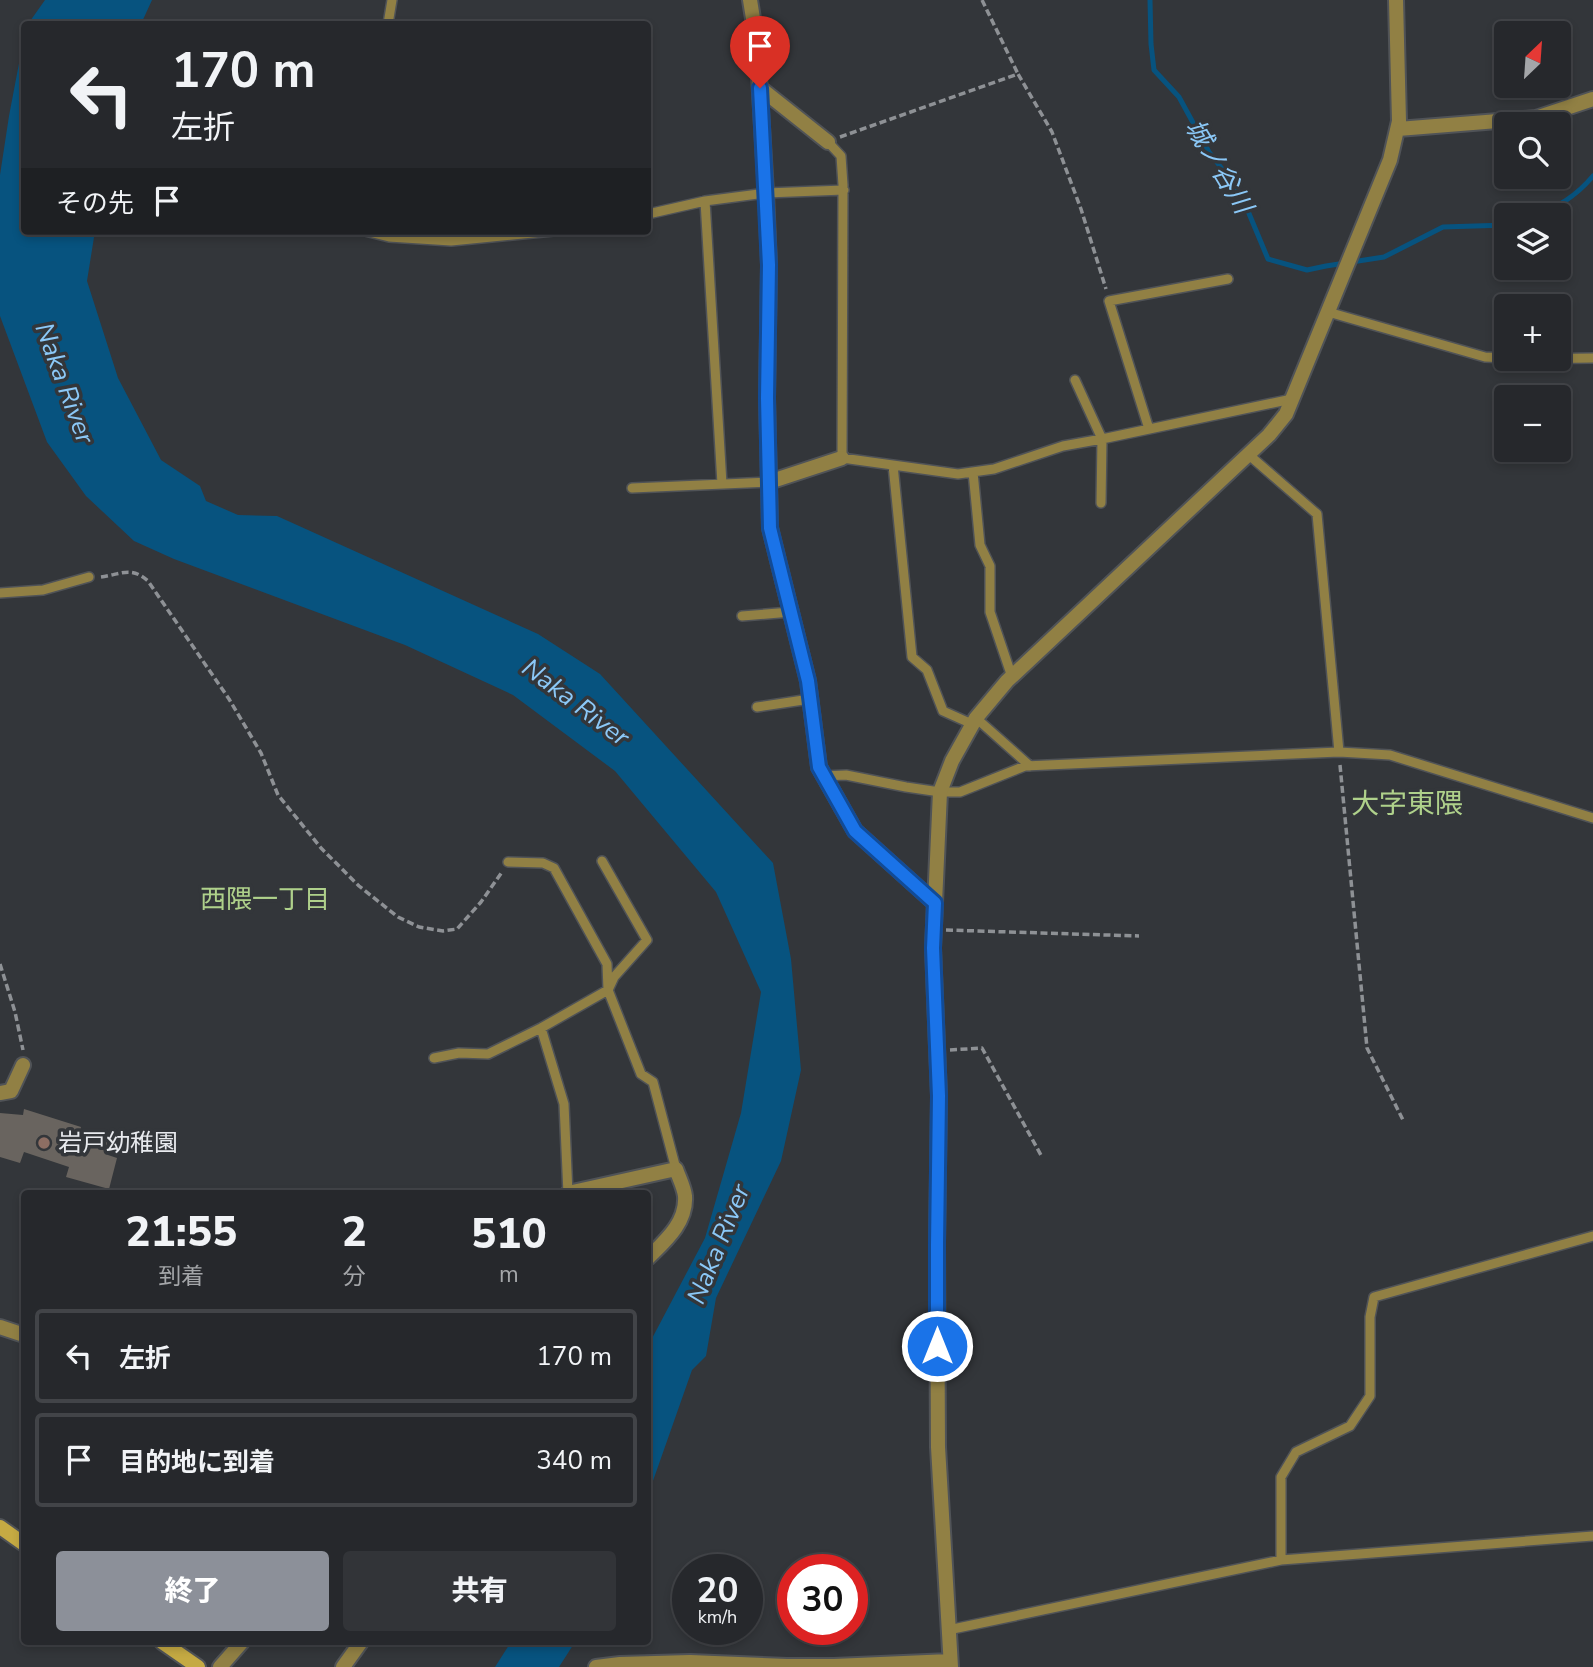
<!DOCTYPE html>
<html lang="ja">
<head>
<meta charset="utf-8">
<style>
  :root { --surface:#26282c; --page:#323438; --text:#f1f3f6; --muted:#a4a6a9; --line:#424448; --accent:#8c9099 }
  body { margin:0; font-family:"Nunito Sans","Noto Sans JP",sans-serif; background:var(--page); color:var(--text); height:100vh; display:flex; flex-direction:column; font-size:26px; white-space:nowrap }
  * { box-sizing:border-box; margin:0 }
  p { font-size:23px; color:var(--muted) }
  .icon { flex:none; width:38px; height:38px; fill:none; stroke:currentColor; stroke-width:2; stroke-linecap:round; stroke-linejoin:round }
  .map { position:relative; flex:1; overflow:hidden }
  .drawer { position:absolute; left:21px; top:1190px; width:630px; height:455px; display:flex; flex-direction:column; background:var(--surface); border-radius:7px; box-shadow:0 4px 10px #0003,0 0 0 2px var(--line) }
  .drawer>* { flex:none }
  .banner { position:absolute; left:21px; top:21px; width:630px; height:214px; border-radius:7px; box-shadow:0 4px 10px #0003,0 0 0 2px var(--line); background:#26282c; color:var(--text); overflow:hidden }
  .needle { width:46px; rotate:25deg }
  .controls { position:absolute; left:1494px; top:21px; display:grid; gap:14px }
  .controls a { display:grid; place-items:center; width:77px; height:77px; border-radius:7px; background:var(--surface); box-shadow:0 4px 10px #0003,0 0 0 2px var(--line); font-size:35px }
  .speed { position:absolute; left:672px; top:1554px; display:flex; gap:14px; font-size:35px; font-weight:700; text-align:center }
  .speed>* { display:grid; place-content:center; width:91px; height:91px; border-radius:50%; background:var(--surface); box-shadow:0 4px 10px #0003,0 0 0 2px var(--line); line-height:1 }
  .speed small { font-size:18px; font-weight:400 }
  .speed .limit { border:10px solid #d22; background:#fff; color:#111 }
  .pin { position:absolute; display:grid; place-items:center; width:60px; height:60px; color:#fff; margin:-72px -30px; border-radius:50% 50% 50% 0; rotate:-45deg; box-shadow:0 0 7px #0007 }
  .pin .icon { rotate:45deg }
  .me { position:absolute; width:77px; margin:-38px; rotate:0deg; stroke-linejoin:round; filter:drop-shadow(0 0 5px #0008) }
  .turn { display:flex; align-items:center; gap:24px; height:147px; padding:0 35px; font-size:32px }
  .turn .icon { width:91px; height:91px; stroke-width:2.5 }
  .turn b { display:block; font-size:49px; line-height:60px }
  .then { display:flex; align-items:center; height:66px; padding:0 35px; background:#0003; gap:14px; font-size:26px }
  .eta { display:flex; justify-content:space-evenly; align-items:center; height:119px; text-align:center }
  .eta b { font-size:42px; font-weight:800; line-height:49px }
  .cta { display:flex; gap:14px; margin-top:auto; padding:14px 35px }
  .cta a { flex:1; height:80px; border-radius:7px; background:var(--accent); color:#fff; font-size:28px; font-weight:800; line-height:80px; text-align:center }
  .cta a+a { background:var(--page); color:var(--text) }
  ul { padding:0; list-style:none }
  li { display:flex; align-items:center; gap:21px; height:94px; margin:0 14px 10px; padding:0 21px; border:4px solid var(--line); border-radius:7px }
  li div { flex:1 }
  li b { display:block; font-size:26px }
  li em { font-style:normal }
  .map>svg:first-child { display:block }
</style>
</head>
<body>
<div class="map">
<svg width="1593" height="1667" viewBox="0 0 1593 1667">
  <rect width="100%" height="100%" fill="#33363a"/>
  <path fill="#07537f" d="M45,0H152L141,24H28Z
    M24,37V231H95L87,281L118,378L161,460L200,486L206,501L238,515L277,516L538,634L600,674L773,863L791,959L801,1070L781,1161L716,1298L706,1356L692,1370L648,1495V1346L705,1238L741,1113L761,992L716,892L615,771L513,695L405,645L174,559L134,541L86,496L47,442L0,316V175L9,116Z
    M511,1642H575L559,1667H495Z"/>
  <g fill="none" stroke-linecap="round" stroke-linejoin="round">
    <path stroke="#07537f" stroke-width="5" d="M1150,0L1151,44L1154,70L1179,97L1209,152L1240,192L1268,259L1307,270L1326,266L1384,257L1443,227L1507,225
      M1535,215C1557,208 1578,194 1593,176"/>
  </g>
  <path fill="#69645f" d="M24,1109L81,1127L79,1134L107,1142L105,1154L117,1158L109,1189L66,1177L69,1167L24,1152L20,1163L0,1157V1113L23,1115Z"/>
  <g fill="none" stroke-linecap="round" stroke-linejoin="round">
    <defs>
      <path id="lane" d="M388,24L392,0
        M828,142L841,156L843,185L842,458L958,474L994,469L1063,446L1102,439L1292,399
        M705,201L722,484
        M648,214L705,201L766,193L844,190
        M365,231L389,237L451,241L553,231
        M1328,312L1485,357L1507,358
        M1524,359L1593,358
        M1075,380L1102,439L1101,503
        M1149,429L1109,301L1228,279
        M1249,455L1317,514L1339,752
        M893,465L912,657L927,670L943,711L972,724
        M973,472L980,545L990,566V612L1012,677
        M632,488L769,482
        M0,593L43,590L89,577
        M742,616L791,612
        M757,707L810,699
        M976,718L1030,766
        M824,776L846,775L906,787L940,792H960L1025,766L1339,752L1390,755L1593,818
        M602,861L647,940L614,977L608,990L641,1074L653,1082L676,1169
        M508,862L543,863L554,868L607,964L608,990L541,1028L564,1104L568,1194
        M434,1058L459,1053L488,1054L541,1028
        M1281,1560V1477L1296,1452L1350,1426L1370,1396V1317L1374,1297L1593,1236
        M948,1630L1281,1560L1593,1536"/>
      <path id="street" d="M750,0L757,43L766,193L769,265L767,398L770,528L808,681L819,767L855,831L935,903L933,948L939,1096L937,1244L938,1447L951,1667
        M760,88L828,142
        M1398,129L1536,118L1593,99
        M769,482L842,458
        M935,903L940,792L952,761L976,718L1007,681L1269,435L1286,414L1390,160L1399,121L1396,0
        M0,1093L11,1091L23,1065
        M568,1193L676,1169C679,1178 684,1187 685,1196C687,1223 664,1242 648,1258
        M0,1327L24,1335
        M220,1667L242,1642
        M343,1667L361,1642
        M596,1667L620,1664L690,1662L787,1666H834L950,1661"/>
      <path id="secondary" d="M0,1527L24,1544
        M162,1642L198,1667"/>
    </defs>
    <use href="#lane" stroke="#505357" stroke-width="12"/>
    <use href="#street" stroke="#505357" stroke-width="18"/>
    <use href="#secondary" stroke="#505357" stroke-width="18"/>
    <path stroke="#8e9195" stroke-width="3.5" stroke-dasharray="7 3.5" stroke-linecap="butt" d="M982,0L1018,74
      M840,137L1018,74L1052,132L1081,209L1106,289
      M101,577C122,574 131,566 148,581L229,699L261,753L278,795L321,848L359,886L398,917L419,927L443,931L457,929L481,902L502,872
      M1340,765L1367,1048L1404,1122
      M946,930L1139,936
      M0,964L15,1012L23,1050
      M950,1050L982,1048L1042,1157"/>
    <use href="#lane" stroke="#918044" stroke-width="9"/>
    <use href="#street" stroke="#918044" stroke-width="14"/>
    <use href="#secondary" stroke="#c5aa43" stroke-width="14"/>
  </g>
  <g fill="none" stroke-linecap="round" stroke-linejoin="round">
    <defs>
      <path id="route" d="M760,88L769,265L767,398L770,528L808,681L819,767L855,831L935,903L933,948L939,1096L937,1244V1346"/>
    </defs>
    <use href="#route" stroke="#114b97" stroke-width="18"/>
    <use href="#route" stroke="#1a73e8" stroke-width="12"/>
  </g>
  <circle fill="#8d6e63" stroke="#33363a" stroke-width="2.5" cx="44" cy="1143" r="7"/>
  <g text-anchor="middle" stroke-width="7" stroke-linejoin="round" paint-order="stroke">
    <g font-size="24" fill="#e8eaee" stroke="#33363a" text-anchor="start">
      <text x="58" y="1151">岩戸幼稚園</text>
    </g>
    <g font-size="26" font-style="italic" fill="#8bc8f7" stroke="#33363a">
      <text transform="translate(1219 166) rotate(59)" y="9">城ノ谷川</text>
      <text transform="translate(65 383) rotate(70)" y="9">Naka River</text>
      <text transform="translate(576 702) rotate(37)" y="9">Naka River</text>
      <text transform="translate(718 1244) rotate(-68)" y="9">Naka River</text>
    </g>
    <g font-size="26" fill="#afd18b" stroke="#33363a">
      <text x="265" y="908">西隈一丁目</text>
    </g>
    <g font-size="28" fill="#afd18b" stroke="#33363a">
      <text x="1407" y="813">大字東隈</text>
    </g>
  </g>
</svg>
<div class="controls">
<a><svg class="needle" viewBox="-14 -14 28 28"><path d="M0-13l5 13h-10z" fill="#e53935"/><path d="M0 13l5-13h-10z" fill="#a4a6a9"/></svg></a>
<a><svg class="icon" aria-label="search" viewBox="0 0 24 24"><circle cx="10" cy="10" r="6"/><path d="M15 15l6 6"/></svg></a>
<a><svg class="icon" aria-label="layers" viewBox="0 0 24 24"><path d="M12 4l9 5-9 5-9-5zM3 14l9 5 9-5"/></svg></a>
<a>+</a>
<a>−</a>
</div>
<div class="speed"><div>20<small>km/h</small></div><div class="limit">30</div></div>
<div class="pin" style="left:760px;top:88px;background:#d93025"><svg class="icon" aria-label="arrive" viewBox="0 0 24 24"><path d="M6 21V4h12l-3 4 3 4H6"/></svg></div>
<svg class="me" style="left:937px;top:1346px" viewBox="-20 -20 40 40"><circle r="17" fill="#1a73e8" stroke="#fff" stroke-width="3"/><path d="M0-11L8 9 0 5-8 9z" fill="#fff"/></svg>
<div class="banner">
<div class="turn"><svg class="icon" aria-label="left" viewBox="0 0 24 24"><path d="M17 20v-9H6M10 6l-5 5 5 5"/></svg><div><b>170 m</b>左折</div></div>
<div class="then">その先<svg class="icon" aria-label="arrive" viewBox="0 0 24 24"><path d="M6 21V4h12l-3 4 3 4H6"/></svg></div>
</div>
<section class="drawer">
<div class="eta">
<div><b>21:55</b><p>到着</p></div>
<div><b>2</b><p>分</p></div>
<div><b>510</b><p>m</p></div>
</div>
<ul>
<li><svg class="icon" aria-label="left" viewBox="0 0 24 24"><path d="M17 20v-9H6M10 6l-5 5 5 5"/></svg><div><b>左折</b></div><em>170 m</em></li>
<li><svg class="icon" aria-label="arrive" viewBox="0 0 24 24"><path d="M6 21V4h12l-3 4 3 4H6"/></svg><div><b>目的地に到着</b></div><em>340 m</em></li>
</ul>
<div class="cta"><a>終了</a><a>共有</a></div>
</section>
</div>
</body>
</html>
